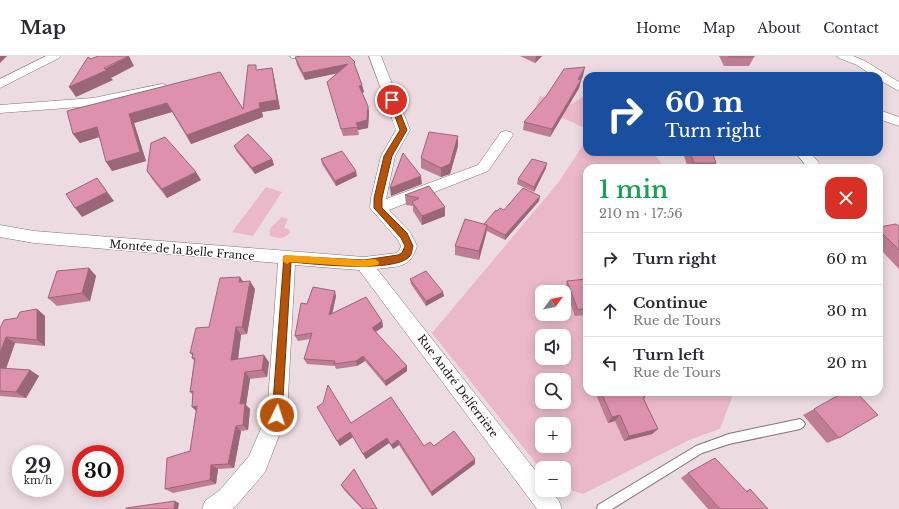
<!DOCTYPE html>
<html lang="en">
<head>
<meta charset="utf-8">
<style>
  :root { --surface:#fff; --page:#f2f2f3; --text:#2b2b33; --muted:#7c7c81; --line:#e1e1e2 }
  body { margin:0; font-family:"Libre Baskerville",serif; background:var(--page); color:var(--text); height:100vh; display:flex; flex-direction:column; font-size:15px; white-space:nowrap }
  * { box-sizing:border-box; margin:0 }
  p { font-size:13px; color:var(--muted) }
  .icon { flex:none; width:22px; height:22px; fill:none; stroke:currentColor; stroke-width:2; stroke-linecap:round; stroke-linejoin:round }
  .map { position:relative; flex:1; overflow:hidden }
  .side { position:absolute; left:583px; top:108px; width:300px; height:232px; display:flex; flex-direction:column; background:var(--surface); border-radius:12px; box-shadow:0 2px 10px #0003 }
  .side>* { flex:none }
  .hud { position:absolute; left:583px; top:16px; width:300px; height:84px; border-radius:12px; box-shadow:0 2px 10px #0003; background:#1a4fa0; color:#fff; overflow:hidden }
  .needle { width:26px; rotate:58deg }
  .buttons { position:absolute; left:535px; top:229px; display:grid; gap:8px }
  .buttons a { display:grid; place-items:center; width:36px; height:36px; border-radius:8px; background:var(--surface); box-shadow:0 2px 10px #0003; font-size:20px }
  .speed { position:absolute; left:12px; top:389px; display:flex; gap:8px; font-size:20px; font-weight:700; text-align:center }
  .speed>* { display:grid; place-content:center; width:52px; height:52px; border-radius:50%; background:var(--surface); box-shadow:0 2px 10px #0003; line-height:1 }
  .speed small { font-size:10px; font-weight:400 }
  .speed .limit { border:6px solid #d22; background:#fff; color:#111 }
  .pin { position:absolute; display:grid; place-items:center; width:34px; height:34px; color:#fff; margin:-17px; border:2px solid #fff; border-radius:50%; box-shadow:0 1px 4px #0007 }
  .me { position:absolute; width:44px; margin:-22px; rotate:4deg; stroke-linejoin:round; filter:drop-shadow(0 0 3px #0008) }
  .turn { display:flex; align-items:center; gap:14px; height:84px; padding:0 16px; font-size:18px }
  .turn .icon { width:52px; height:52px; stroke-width:2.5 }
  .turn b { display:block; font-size:28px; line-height:34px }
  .round { display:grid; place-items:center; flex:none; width:42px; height:42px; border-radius:12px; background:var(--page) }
  .summary { display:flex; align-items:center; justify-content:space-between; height:68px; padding:0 16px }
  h1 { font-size:24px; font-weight:600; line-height:30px; color:#1e9e55 }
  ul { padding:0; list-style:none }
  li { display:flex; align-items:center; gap:12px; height:52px; padding:0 16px; border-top:1px solid var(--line) }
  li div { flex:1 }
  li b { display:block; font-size:15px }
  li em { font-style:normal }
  header { display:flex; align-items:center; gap:24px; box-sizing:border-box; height:56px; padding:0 20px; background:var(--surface); border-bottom:1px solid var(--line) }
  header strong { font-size:19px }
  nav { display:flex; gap:22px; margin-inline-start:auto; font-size:14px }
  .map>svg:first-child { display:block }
</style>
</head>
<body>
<header>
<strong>Map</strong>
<nav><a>Home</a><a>Map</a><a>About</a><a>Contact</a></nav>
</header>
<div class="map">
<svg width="899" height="453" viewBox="0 0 899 453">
  <rect width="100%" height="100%" fill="#ecdbe1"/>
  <path fill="#eab8c8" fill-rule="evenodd" d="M587,37V73L536,50L540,40L572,48Z
    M587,83V96H653L665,112H587V336H734L720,373L689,384L583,438L564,432V412H542V415L432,277L558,127ZM542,236H564V258H542ZM542,280H564V302H542ZM542,324H564V346H542ZM542,368H564V390H542Z
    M266,131L282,136L253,180L232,176Z
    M281,161L288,163L284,172L289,173L290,177C283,184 278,182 270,180C268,168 276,170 281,161Z"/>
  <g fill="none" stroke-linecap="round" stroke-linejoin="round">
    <defs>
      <path id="lane" d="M800,363L803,365L805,368L803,371L800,373L729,388L702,397L612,453H597L598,449L696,390L729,378Z"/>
      <path id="street" d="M46,0H61L59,2L0,32V23Z
        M290,0H304L302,2H292Z
        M369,0H381L410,74L395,100L386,143L478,109L501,76L506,75L511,76L513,79L488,115L389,154L410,176L417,190C410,213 398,210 377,213L542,423V434H550L559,445L562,453H537L359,214L295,209L287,359L265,416L236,450L232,453H202L205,445L220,434L249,400L267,359L278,207L34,187L0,181V169L34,175L364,201L396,197L399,195L401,190L398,184L370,152L371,142L381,100L396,74Z
        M837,0H853L865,5L899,26V35L879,24V20H873L857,9L839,2Z
        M162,28L166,29L168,32L166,35L93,50L0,57V49L93,42Z
        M879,54L899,61V70L879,63Z
        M795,96H810L823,112H808Z"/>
    </defs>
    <use href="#lane" stroke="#817277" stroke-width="2"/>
    <use href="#street" stroke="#817277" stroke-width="1"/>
    <use href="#lane" fill="#fff" fill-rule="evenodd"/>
    <use href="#street" fill="#fff" fill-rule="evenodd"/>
  </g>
  <path fill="#bf7d94" d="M520,0H542L535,7Z
    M719,0H754V1L749,10H724Z
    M295,1L356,12L362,29L364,36L362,37L368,50L369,57L368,72L358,74L359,79L343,80L327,26L337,17L305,24L297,9Z
    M272,12L274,21L280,53L262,56L263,61L191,88L172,56L134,67L146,105L112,115L99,81L80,87L73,78L220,16L243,53L258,14Z
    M583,20L581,24L579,32L550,81L523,74L524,66Z
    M234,90L272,103L274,109L255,118L237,96Z
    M458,90L450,118L441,121L421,112V102Z
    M686,96H712L716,107L714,112H688L684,100Z
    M321,103L357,120L336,130L322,108Z
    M546,112L534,136L517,128L518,123Z
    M147,115L201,124L167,142L152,123Z
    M429,130L445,160L422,169L413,155V150L406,149L405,139Z
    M539,145L505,184L487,175L479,204L455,199V190L484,168L497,155L504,154Z
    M899,170V213L879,192V171Z
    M89,212L96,220L90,245L57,250L48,242Z
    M410,223L444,240L426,250L411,228Z
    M587,223V259L575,260L565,232L567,225Z
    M243,226L255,233L247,278L241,279L238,303L269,306L267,321L250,323L246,349L250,353L248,374L241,375L234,412L218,413L216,428L173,437L165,433L190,395L196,355L192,351L193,339L190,336L194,305L192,302V299L190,297L209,271Z
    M336,240L332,257L382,265L383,271L376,276L407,315L386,330L365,305L357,310L336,313L335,310L307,308L304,303L310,283L298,285L295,280L307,248Z
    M37,253L45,260V290L15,287L6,313L30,314L39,320L26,342L0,340V272L17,262Z
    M600,336H642L645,341L644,343L658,373L652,378L624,385L615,365L608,367L597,341Z
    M317,351L351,367L424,390H434L475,403V408L432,440L399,389L393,393L389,387L366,403L353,381L340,390Z
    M814,353L839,382L827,387L803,359Z
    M688,417L746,435L750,433L768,453H708L681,422Z
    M341,429L377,453H362L344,434Z"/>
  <path fill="#9b6678" d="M0,0H7L0,7Z
    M129,0L134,10L111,22L113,24L76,41L69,31Z
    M536,0H542L535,7Z
    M348,8L349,15L305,24L303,17Z
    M585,11L583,20L581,24L579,32L550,81L552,73Z
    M272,12L274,21L280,53L262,56L263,61L191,88L187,79L259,47Z
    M362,29L364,36L361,37L359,30Z
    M167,47L172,56L134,67L146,105L112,115L106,106L129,58Z
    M368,50L369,57L368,72L358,74L356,67Z
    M97,71L103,80L80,87L73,78Z
    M458,80V90L450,118L441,121V112Z
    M272,103L274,109L255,118L252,112Z
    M547,107L546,112L534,136V131Z
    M356,115L357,120L336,130L335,125Z
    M196,116L201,124L167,142L162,133Z
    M421,120L422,128L391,140L390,132Z
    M97,122L114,145L82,161L75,152Z
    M540,140L539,145L505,184V179Z
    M445,151V160L422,169V160Z
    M487,169L486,178L479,204V195Z
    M89,212L96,220L90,245L82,237Z
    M240,221L245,228L239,226Z
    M250,225L255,233L247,278L242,271Z
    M335,235L336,240L331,264L329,259Z
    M443,236L444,240L426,250V245Z
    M37,253L45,260V290L37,284Z
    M382,265L383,271L373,277L372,272Z
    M236,271L241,279L237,310L231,304Z
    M6,281L15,287L4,318L0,315V297Z
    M264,299L269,306L267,321L262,314Z
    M363,300L365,305L357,310L356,305Z
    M407,310V315L386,330L385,325Z
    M30,314L39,320L26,342L16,336Z
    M245,316L250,323L246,349L250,353L248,374L243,369L240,348Z
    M197,350L199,357L192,351Z
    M620,359L615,365L608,367L612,361Z
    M236,370L241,375L234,412L228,408Z
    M658,373L652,378L624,385L629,380Z
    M350,376L353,381L340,390L337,385Z
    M387,382L389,387L366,403L363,398Z
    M398,384L399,389L393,393L391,389Z
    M475,403V408L432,440L431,436Z
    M211,409L218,413L216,428L210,424Z
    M175,445L179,447L178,453H174Z"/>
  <path fill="#de91ac" stroke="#9b6678" d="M98,0H129L104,12L107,14L69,31L88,1L91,3Z
    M302,0H349L355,6L354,7L362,29L359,30L368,50L367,64L356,67L358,71L341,73L327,26L348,8L303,17L295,1Z
    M729,0H754V1H729Z
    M248,9H256V14L272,12L277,44L259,47L260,52L187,79L167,47L129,58L140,96L106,106L97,71L73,78L67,55L220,16L243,53Z
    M585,11L578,23L581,24L552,73L524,66L547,39L564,13Z
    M429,76L458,80L450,108L441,112L421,102Z
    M248,78L272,103L252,112L234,90Z
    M165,81L196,116L162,133L147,115L151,87Z
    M342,95L356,115L335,125L321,103Z
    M690,96H712L716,107H694Z
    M403,97L421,120L390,132Z
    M532,103L547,107L534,131L518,123Z
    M97,122L107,136L75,152L66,138Z
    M429,130L445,151L422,160L412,146L419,142L405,139Z
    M523,132L540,140L505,179L487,170V169L484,168L496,154L497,155L500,152L504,154Z
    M465,163L487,169L479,195L455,190Z
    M896,168L899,170V194L879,174V171Z
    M89,212L82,237L48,242L57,215Z
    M426,215L443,236L426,245L410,223Z
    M240,221L239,226L250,225L242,271H236L231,304L264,299L262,314L245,316L240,348L245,347L243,369L236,370L228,408L211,409L210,424L165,433L167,402L190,395L197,350L192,351L193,335L190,336L195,302H192L193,297H190L196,272L209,271L220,222Z
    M587,223V252L578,254L567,225Z
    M313,231L335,235L329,259L366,241L382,265L372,272L407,310L385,325L363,300L356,305L334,308L335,305L304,303L312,277L295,280L301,247L307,248Z
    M37,253V284L6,281L0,297V272L4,264L17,262L20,256Z
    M0,312L30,314L16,336L0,335Z
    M328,329L351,367L391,341L424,390L430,386L434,390L454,375L475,403L431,436L398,384L391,389L387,382L363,398L350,376L337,385L317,351L323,347Z
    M601,336H642L645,341L643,342L658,373L629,380L620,359L612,361Z
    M844,336H856L878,359L839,382L814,353Z
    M715,402L747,436L750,433L768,453H720L688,417Z
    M354,413L377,453H363L341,429Z
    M175,445L174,453H126V452Z"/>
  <path fill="#b45309" stroke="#753606" d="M392,42L395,44L407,74L392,100L382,142V152L407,177L413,190C412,193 412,199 409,201C394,217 313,208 291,206L282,359L281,362L277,364L273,362L272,359L284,200L364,204L398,199L402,197L405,190L401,182L374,152V142L384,100L400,74L389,44Z"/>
  <path fill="#f59e0b" d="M287,199L364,204L375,203L379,206L378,209L364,211L290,206L287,208L282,205L284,200Z"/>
  <g text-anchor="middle" stroke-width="3" stroke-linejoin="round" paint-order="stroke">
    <g font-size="11" fill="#1b1517" stroke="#fff">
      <text transform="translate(182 194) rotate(5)" y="4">Montée de la Belle France</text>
      <text transform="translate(458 330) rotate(53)" y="4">Rue André Delferrière</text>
    </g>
  </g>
</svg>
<div class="buttons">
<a><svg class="needle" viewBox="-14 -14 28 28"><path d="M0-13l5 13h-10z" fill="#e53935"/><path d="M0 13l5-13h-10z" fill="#7c7c81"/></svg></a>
<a><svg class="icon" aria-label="sound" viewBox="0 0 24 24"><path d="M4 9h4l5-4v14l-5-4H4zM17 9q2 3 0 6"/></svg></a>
<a><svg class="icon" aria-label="search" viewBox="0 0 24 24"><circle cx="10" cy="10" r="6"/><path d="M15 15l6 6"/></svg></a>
<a>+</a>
<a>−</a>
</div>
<div class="speed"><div>29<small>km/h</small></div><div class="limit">30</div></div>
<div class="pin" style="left:392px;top:44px;background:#d93025"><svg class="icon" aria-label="arrive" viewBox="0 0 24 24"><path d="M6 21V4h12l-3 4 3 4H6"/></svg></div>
<svg class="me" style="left:277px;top:359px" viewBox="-20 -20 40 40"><circle r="17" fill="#b45309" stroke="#fff" stroke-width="3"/><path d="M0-11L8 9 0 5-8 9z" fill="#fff"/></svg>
<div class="hud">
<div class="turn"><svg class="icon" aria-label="right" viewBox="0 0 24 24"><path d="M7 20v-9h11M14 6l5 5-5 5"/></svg><div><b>60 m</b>Turn right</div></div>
</div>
<section class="side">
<div class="summary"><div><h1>1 min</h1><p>210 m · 17:56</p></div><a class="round" style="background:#d93025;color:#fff"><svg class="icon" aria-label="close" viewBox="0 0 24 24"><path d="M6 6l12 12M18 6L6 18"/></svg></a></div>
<ul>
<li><svg class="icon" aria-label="right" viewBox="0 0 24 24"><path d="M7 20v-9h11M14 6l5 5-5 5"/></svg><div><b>Turn right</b></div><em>60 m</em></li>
<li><svg class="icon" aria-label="ahead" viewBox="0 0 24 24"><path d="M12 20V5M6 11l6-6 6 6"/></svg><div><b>Continue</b><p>Rue de Tours</p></div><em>30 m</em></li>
<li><svg class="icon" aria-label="left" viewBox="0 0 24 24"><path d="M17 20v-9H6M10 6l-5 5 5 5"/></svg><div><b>Turn left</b><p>Rue de Tours</p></div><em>20 m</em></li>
</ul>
</section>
</div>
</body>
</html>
